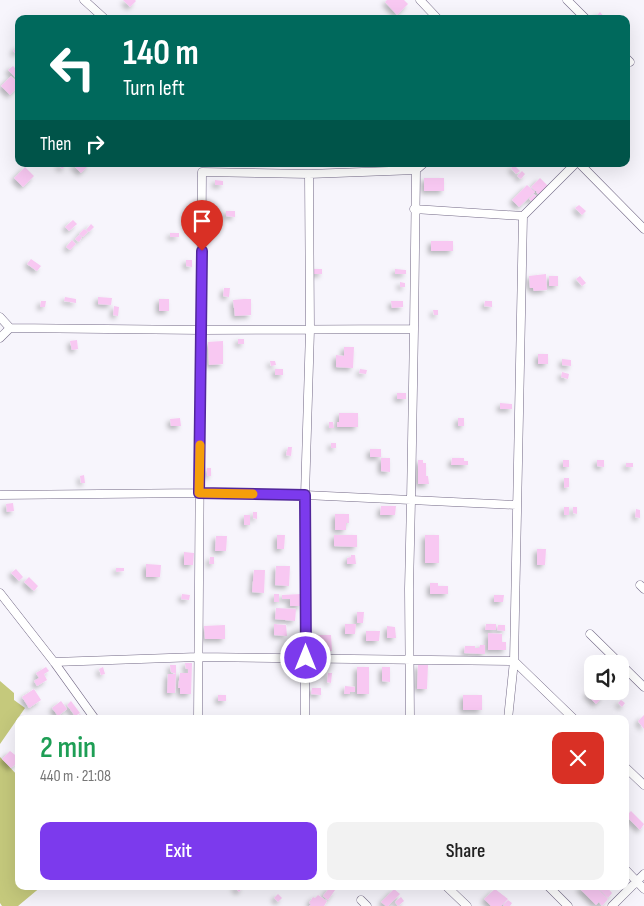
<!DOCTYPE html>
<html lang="en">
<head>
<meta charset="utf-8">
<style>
  :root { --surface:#fff; --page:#f2f2f2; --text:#222; --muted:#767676; --accent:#7c3aed }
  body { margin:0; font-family:"Sofia Sans Condensed",sans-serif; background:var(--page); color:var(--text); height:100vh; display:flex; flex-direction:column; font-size:19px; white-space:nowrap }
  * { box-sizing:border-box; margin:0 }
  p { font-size:16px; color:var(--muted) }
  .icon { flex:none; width:28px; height:28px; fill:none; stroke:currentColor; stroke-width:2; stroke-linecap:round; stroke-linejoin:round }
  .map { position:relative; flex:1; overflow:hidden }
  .details { position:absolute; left:15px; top:715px; width:614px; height:175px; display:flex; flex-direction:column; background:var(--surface); border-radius:10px; box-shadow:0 5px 20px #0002 }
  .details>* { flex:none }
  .top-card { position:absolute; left:15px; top:15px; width:615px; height:152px; border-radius:10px; box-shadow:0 5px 20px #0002; background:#00695c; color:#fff; overflow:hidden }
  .buttons { position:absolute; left:584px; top:655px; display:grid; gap:10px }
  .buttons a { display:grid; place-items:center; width:45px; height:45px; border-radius:10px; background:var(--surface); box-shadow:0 5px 20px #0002; font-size:25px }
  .pin { position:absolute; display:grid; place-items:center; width:42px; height:42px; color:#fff; margin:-51px -21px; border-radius:50% 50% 50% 0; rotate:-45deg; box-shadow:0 0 5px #0007 }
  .pin .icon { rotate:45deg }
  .me { position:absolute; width:55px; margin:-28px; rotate:0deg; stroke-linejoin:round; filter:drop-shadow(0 0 4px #0008) }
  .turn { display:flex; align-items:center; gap:18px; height:105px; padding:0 25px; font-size:22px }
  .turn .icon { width:65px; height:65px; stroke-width:2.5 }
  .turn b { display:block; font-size:35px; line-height:42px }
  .then { display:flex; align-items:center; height:48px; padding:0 25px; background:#0003; gap:10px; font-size:19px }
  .round { display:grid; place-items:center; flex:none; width:52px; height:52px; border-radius:10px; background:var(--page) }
  .overview { display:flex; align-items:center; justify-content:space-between; height:85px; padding:0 25px }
  h1 { font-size:30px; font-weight:600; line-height:38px; color:#1e9e55 }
  .button { display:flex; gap:10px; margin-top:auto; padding:10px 25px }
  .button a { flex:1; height:58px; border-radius:10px; background:var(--accent); color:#fff; font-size:20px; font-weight:600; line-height:58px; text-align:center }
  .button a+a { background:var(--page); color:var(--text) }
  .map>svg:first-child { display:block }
</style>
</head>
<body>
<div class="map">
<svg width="644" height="906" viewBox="0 0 644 906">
  <defs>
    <filter id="shadow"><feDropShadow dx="-3" dy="3" stdDeviation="2.5" flood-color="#0004"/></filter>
  </defs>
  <rect width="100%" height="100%" fill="#f7f5fc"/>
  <path fill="#c5c97c" d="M0,681L14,693V700L25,708L0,744Z
    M0,757L19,777V886H42L18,906H2L0,903Z"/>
  <path fill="#f8c8f2" filter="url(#shadow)" d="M123,0H135L136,1L130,7Z
    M387,0H404L408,4L397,15L385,2Z
    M600,12L606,19H597L595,17Z
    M19,45V51L16,54L13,51Z
    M13,66L16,69L19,66V81L8,70Z
    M11,76L19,84V86L10,95L1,86Z
    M57,164H67L62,169Z
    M72,164H90L81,173Z
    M514,165L520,171L516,174L511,168Z
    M25,167L34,176L23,187L14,178Z
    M522,171L525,174L521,179L517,176Z
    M424,178H444V191H424Z
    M540,178L548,186L539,195L536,192L537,191H535L531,187Z
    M215,180L223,181V185H215Z
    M527,185L535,192L519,207L512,200Z
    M534,194L537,197L533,202L529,199Z
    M579,205L586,211L582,215L575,208Z
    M226,211H235V217L226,216Z
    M73,220L77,224L69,231L65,227Z
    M91,224L94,227L89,232L86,230Z
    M84,229L88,232L83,237L79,234Z
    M170,233H179V237H170Z
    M79,235L82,237L79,242L75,239Z
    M72,240L76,244L70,250L66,247Z
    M431,241H453V251H431Z
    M31,259L41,266L37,271L27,264Z
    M186,260H192V267L186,266Z
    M313,269H322V274H313Z
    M395,269L406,270V274H395Z
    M546,274L547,290L534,291L533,288H530L529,276Z
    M549,276H558V286H549Z
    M580,276L586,283L582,286L576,279Z
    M400,282L405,283V287H400Z
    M224,288H230L229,297L223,296Z
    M65,297L76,299V303L64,301Z
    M98,297L112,298L111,305L98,304Z
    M159,299H169V311H159Z
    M244,299H251V315L235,316L233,300Z
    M41,301H46L45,307H40Z
    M391,301H403V307L392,308Z
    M485,301H492V307L484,306Z
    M114,306L119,307L118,316L113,315Z
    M433,310H438V315H434Z
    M238,339H244V344H238Z
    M77,340L78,349L72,350L70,341Z
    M223,341V364L209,365L208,342Z
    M344,347H354L353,368L336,367V355L344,356Z
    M538,354H548V364H538Z
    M562,359L571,360V366L562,365Z
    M270,361H275L276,365L271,366Z
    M275,369H283V375H275Z
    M360,369L367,370L366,374L359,373Z
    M562,372L569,374L568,379L561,377Z
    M397,393H406V399H397Z
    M500,403L512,404V409H500Z
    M339,413H358V427H337V422H339Z
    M180,418L181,426H171L170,419Z
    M458,418H464V426H458Z
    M329,422H333L334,428H329Z
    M331,443H336V448H331Z
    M288,447H292L291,456L286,455Z
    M370,449H381V457H370Z
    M381,458H390V472L381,471Z
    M452,458H464V461H468V465H451Z
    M418,460H423V463H426V476H428L429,484H418Z
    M563,460H569V467H563Z
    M597,460H604V467L597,466Z
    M626,463H633V467H626Z
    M207,468H211V476H207Z
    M84,475L85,483H81L80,476Z
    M564,478H569V487L564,488Z
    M13,503L14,511L7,512L6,504Z
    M381,506H396L395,515H380Z
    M564,507H569V515H564Z
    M573,507H577V514L573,513Z
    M636,509L640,510V518L635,517Z
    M253,512H257V519L253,518Z
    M335,514H349V523H346V530H335Z
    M244,515H250V525H244Z
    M277,535H285L284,549H277Z
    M334,535H357V547L334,546Z
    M425,535H439V563H425Z
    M216,536H227L226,551H215Z
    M537,549H546L545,565H537Z
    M184,552L194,553L193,565H184Z
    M351,555H355L356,564H347V558L351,557Z
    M210,557H214V564H209Z
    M146,564L161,565L160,577H146Z
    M276,566H290L289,586L275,585Z
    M116,568H124V571L116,572Z
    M16,569L23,577L19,581L11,573Z
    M254,570H265L264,593L252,592Z
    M29,577L38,586L34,591L24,582Z
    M430,583H438V586H448V594H430Z
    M182,594L190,595L189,600L181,599Z
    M274,594H279V602H274Z
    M301,594V606H290V599H282V595Z
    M494,595H504L503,602H494Z
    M276,608L296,609L295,621L275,619Z
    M357,612H364L363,623H357Z
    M274,624L286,625L287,636L274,635Z
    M345,624H356L355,634H345Z
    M486,624H496V630H485Z
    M225,625V639H205L204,626Z
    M498,625H505V631L497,630Z
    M387,626L395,627L396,638H387Z
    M366,631H380L379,641H366Z
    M488,633L502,634V642H506V650H488Z
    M318,635H331L332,651H318Z
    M480,645H485V654L464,653L465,646H475V648H479Z
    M185,663H192L191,694H180V688H178L180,673H188V669H186Z
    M311,664H326L325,672H311Z
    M170,665H176V674L171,672Z
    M418,665H428L427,689H417Z
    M46,667L49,671L44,674L47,680L37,686L34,681L39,678L36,673Z
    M103,667L105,674L101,675L99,669Z
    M357,667H369V694H357Z
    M382,667H390V682L382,681Z
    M328,673H332L331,683L327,682Z
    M168,674H176L175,693H167Z
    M345,686L355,687V692H350V694H344Z
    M312,688H321V695L311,694Z
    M592,688V691H598L604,696L596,704L586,694Z
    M34,689L41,700L29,708L22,697Z
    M218,695H226V701H218Z
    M463,695H482V710H463Z
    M621,700L625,703L622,707L618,703Z
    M61,701L67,709L58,716L52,708Z
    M71,701L80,713L75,716L67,705Z
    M80,714L83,719H74Z
    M644,715V729L638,721Z
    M10,751L19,758V761L11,768L2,759Z
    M631,811L644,824L640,830L626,816Z
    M233,886H244L239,892Z
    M580,886H595L608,899L602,906L599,902L596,905L579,888Z
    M599,886H606L612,893L608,898L598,888Z
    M330,887L335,890L328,900L323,896Z
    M394,889L400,894L388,906H386L381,902Z
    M495,889L508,899L501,906H491L484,899Z
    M278,894L282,898L278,902L274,898Z
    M318,895L327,901L324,906H309L311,904L309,903L313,897L315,898Z
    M401,897L404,901L398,906L395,902Z
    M508,900L512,903L510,906H504L503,905Z"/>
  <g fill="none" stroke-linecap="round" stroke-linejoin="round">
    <defs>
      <path id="minor" d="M84,0L105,19
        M420,0L438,19
        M567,0L586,19
        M626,58L630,62
        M580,164L644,229
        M414,209L523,216
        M0,317L10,328
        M414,329L416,170
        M0,338L10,328L202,330L414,329L411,500L305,495L199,493L0,495
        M640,585L644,589
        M0,593L54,662L95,719
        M590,634L644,687
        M54,662L198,657L514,661L574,719
        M198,719L202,172L309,174L416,170L423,164
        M305,719V495L310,330L309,174
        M410,719L409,589L411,500L516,505
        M508,719L514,661L523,216L575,164
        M625,767L644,785
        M625,869L644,889
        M446,886L467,906
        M548,886L568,906
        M361,900L367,906
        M612,906L644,874"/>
    </defs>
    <use href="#minor" stroke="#736986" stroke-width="9"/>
    <use href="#minor" stroke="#fff" stroke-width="8"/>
  </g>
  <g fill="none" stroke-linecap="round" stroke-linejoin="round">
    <defs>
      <path id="route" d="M202,251L199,493L305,495L306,658"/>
    </defs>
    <use href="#route" stroke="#51269a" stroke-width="12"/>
    <use href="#route" stroke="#7c3aed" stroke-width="9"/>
    <path stroke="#f59e0b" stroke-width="9" d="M200,445L199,493L253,494"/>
  </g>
</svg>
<div class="buttons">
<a><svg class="icon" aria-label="sound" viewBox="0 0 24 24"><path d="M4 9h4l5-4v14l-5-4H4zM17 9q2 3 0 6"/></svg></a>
</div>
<div class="pin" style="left:202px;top:251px;background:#d93025"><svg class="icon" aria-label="arrive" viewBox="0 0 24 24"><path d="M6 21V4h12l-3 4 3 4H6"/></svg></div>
<svg class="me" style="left:306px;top:658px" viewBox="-20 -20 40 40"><circle r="17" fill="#7c3aed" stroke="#fff" stroke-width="3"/><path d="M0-11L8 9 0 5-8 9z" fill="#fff"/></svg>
<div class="top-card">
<div class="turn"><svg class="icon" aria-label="left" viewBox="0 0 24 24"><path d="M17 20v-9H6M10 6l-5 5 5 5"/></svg><div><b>140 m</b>Turn left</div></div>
<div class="then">Then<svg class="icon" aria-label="right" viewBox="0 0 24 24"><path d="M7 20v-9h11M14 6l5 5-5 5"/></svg></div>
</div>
<section class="details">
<div class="overview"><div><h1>2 min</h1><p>440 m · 21:08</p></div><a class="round" style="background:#d93025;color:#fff"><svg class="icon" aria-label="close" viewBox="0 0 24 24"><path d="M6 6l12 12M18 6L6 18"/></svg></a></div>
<div class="button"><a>Exit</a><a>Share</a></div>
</section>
</div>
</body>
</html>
